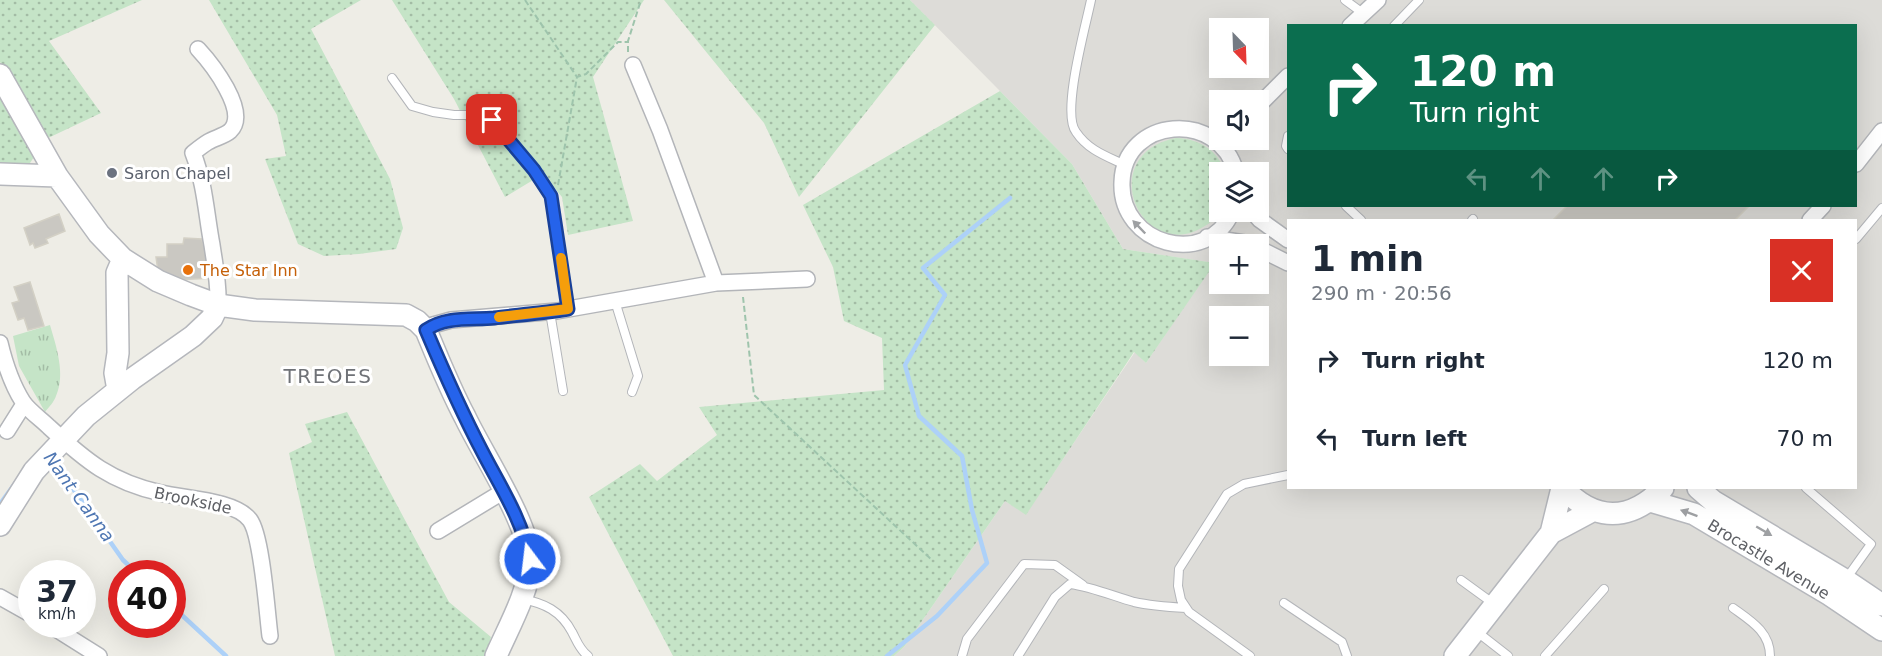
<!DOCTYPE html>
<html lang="en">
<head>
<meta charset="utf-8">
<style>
  :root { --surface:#fff; --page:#f6f6f7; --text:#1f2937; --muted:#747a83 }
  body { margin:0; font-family:"DejaVu Sans",sans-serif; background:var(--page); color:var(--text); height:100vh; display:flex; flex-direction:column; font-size:22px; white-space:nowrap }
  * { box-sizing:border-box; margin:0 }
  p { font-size:20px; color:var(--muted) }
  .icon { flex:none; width:33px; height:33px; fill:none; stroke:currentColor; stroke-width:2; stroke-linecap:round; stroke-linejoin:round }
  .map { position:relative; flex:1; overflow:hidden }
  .sheet { position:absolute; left:1287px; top:219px; width:570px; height:270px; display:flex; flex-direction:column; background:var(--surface); border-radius:0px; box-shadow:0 6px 24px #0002 }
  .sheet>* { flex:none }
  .hud { position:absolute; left:1287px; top:24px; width:570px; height:183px; border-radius:0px; box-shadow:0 6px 24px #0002; background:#0b6e4f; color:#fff; overflow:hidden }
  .needle { width:39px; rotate:157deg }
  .fabs { position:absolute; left:1209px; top:18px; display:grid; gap:12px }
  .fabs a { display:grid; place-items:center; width:60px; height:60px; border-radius:0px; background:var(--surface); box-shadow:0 6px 24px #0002; font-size:30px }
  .speed { position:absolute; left:18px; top:560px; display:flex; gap:12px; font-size:30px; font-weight:700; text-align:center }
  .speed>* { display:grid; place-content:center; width:78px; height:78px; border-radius:50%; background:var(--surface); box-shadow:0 6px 24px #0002; line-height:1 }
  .speed small { font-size:15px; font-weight:400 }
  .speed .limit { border:9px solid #d22; background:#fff; color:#111 }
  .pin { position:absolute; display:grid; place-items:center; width:51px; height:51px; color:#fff; margin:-26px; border-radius:12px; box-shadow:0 3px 9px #0006 }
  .me { position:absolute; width:66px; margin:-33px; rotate:345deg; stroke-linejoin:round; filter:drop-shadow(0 0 4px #0008) }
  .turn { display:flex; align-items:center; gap:21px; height:126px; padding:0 24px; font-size:27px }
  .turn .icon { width:78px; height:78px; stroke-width:2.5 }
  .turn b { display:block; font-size:42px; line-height:51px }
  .lanes { display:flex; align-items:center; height:57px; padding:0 24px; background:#0003; justify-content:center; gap:30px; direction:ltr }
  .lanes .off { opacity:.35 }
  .round { display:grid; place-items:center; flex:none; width:63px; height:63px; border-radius:0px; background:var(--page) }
  .overview { display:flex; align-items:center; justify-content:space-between; height:102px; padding:0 24px }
  h1 { font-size:36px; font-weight:700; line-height:45px }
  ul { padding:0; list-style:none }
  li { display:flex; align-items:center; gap:18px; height:78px; padding:0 24px }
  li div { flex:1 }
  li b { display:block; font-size:22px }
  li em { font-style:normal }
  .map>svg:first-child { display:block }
</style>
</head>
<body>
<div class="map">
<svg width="1882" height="656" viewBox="0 0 1882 656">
  <defs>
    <pattern id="grass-dots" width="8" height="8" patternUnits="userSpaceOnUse" patternTransform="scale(1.5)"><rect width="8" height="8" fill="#c5e4c7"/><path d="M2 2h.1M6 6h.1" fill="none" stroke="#a3bca5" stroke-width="1.8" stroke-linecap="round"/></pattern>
    <pattern id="park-tufts" width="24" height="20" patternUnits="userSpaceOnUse" patternTransform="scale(1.5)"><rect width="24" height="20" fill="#c5e4c7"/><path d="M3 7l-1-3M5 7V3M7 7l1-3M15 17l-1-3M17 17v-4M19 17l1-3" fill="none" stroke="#a3bca5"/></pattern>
  </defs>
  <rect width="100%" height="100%" fill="#eeede6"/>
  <path fill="#dddcd8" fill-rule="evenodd" d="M910,0H1882V656H894L904,647L1005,501L1026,514L1135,352L1146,363L1214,263L1123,249L1072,164ZM1288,26H1856V206H1288ZM1220,28H1258V68H1220ZM1220,100H1258V140H1220ZM1220,172H1258V212H1220ZM1288,220H1856V488H1288ZM1220,244H1258V284H1220ZM1220,316H1258V356H1220Z"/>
  <path fill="url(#grass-dots)" d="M0,0H142L49,41L101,113L46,139L0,62Z
    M209,0H361L311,29L390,179L403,228L396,249L359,254L324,256L298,244L265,159L286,156L277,115Z
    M392,0H644L593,77L633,221L568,235L562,197L543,174L505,197L454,99Z
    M664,0H910L935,25L799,197L764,123Z
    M0,87L38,151L28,166H0Z
    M1000,91L1072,164L1123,249L1215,263L1146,363L1134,352L1026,515L1005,501L904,647L894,656H673L589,497L640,464L657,481L717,435L699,407L884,390L882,338L844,321L833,267L803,205Z
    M1176,138C1201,139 1216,150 1226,172H1220C1220,182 1222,207 1218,213C1213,223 1202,228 1193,232C1134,252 1099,153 1176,138Z
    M347,412L449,602L491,637L486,656H335L289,453L312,442L305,424Z"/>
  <path fill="url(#park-tufts)" d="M50,325C56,346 66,374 56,396C54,402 49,407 45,412L19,366L13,336Z"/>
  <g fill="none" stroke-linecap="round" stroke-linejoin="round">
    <path stroke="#add1f8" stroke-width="4.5" d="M52,459L123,560L137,573
      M0,504L16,482
      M172,606L226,656
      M887,656L937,616L987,563L972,510L962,456L919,416L905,365L945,295L923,268L1010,198"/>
  </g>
  <path fill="#cac8c2" stroke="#d3d0c5" stroke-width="1.5" d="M1567,206H1749L1735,220H1553Z
    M59,214L65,231L46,239L48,243L35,248L33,243L30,245L24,228Z
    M184,238L202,239L203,244H206L214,278L174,280L158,271L156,257H167V244H183Z
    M30,282L44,326L28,330L24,318L18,320L12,303L19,301L14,287Z"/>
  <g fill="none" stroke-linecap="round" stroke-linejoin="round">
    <defs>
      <path id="lane" d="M1091,0C1086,25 1061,113 1076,132C1088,150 1106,156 1125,165
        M1345,0L1364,14
        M1394,26L1419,0
        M392,78L412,106L433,112L454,115H484L492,120L534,170L551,196L569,309
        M1288,136L1286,146L1288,149
        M1346,206L1361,220
        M1472,220L1473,219
        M1856,239L1882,208
        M615,301L638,376L632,392
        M550,312L563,391
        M1806,488L1871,544L1846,579
        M1461,580L1494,604
        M522,599C544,603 561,611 572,632C577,641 579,649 588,656
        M1284,603L1342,642L1347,656
        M1733,608C1751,621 1770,632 1770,656
        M1476,631L1508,656
        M962,656L967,639L1024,564L1055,565L1083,585
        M1018,656L1055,597L1070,584C1092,587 1113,596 1134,602C1152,606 1169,607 1186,608
        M1250,656L1189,612L1181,600L1178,586L1179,569L1227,494L1244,484L1288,475
        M1545,656L1604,589"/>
      <path id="street" d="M1350,26L1378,0
        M198,49C211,63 250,112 230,131C224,136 215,138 208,142C203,145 198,149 193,153C205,184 206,213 212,245C215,266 219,284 218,305
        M633,65L660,130L716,283
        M1258,106L1288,76
        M1856,164L1882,131
        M1232,212C1207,269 1119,245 1122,182C1124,117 1219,109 1236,172
        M1253,212L1260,220L1288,240
        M1810,220L1823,206
        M1207,237L1250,244
        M1258,248L1288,263
        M426,330L433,325L451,320L557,311L716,283L807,279
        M0,343C5,364 11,383 23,402C29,411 41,419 49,427C86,461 111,482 161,493C185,499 235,500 250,520C262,536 267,613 270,636
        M7,431L24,404
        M438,531L504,491
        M0,597L32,615
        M48,624L99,656"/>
      <path id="secondary" d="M0,75L57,176
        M0,174L57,176L99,234L123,259L158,281L191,295L218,305L255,310L406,315L417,321L426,330C438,359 450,389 465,417C482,453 530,525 530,562C529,592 508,628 496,656
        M118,390L115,373L118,353L117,273L123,259
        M1563,488C1595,522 1630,522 1663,488
        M1698,488L1713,501L1845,580L1882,605
        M1650,501L1694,514L1830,595L1882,630
        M0,525L34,471L86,416L132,379L193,336L212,318L218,305
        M1551,533L1562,488
        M1455,656L1551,533L1594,510"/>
    </defs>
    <use href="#lane" stroke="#b3b5b9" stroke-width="10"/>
    <use href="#street" stroke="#b3b5b9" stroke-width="18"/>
    <use href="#secondary" stroke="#b5b7bc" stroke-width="24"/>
    <path stroke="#9ec4ac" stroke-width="2" stroke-dasharray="6 3" stroke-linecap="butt" d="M525,0L577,77
      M628,52V41L641,0
      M558,185L577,77L586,74L618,42H628
      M743,297L754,395L932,560"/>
    <use href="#lane" stroke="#fff" stroke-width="8"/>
    <use href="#street" stroke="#fff" stroke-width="15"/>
    <use href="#secondary" stroke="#fff" stroke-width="21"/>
  </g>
  <defs><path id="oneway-solid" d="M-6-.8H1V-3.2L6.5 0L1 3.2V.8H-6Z" transform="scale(1.5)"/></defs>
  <g fill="#9ea0a3">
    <use href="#oneway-solid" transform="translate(1139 227) rotate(-134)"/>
    <use href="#oneway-solid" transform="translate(1689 513) rotate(-160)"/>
    <use href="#oneway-solid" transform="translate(1764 531) rotate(30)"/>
  </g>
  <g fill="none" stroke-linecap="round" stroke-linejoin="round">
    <defs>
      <path id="route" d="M492,120L534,170L551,196L568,309C544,313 519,315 494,318C471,320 446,316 426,330C443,370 461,411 482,451C500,486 522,519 530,559"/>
    </defs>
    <use href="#route" stroke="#184099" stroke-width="15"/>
    <use href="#route" stroke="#2563eb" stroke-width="10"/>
    <path stroke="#f59e0b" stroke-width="10" d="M499,317L568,309L561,258"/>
  </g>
  <circle fill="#6b7280" stroke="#fff" stroke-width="2" cx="112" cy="173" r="6"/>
  <circle fill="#e8710a" stroke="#fff" stroke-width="2" cx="188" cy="270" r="6"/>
  <g text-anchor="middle" stroke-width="6" stroke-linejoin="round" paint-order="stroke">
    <g font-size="16" fill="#5b616d" stroke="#fff" text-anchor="start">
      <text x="124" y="179">Saron Chapel</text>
    </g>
    <g font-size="16" fill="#c56008" stroke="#fff" text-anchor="start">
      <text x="200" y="276">The Star Inn</text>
    </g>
    <g font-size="16" fill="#5e6065" stroke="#fff">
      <text transform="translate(193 500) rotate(12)" y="6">Brookside</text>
      <text transform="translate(1769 559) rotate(31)" y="6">Brocastle Avenue</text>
    </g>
    <g font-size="18" font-style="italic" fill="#4e76b2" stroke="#fff">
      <text transform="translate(79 497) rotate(54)" y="6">Nant Canna</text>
    </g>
    <g font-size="20" letter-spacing="1.5" fill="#6f7277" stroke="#fff">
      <text x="328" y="383">TREOES</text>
    </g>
  </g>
</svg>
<div class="fabs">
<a><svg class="needle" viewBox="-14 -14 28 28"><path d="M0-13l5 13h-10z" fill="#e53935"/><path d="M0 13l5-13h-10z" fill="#747a83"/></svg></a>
<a><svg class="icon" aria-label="sound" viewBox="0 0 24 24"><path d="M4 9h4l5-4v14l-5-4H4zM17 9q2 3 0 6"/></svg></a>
<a><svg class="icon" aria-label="layers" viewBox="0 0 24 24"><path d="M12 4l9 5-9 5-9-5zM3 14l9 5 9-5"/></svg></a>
<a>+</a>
<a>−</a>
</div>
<div class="speed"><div>37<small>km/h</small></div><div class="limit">40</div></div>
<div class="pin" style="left:492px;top:120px;background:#d93025"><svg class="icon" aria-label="arrive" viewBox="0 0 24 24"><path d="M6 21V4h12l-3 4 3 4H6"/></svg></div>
<svg class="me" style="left:530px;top:559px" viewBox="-20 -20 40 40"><circle r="17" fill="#2563eb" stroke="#fff" stroke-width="3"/><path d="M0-11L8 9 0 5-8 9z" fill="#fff"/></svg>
<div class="hud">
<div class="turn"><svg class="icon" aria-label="right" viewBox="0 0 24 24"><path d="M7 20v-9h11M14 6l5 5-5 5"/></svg><div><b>120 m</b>Turn right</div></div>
<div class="lanes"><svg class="icon off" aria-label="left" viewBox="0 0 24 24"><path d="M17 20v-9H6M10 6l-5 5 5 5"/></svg><svg class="icon off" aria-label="ahead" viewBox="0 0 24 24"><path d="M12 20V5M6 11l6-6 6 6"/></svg><svg class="icon off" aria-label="ahead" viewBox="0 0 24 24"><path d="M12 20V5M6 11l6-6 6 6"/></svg><svg class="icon" aria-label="right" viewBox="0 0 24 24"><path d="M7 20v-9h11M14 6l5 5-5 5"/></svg></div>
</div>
<section class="sheet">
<div class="overview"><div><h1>1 min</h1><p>290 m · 20:56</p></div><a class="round" style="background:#d93025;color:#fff"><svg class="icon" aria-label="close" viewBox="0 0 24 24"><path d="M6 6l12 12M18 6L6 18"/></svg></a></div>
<ul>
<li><svg class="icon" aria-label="right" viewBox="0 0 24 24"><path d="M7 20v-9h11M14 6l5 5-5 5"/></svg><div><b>Turn right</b></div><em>120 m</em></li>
<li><svg class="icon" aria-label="left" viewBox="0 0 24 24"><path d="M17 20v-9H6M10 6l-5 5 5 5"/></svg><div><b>Turn left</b></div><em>70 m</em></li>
</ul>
</section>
</div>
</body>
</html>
